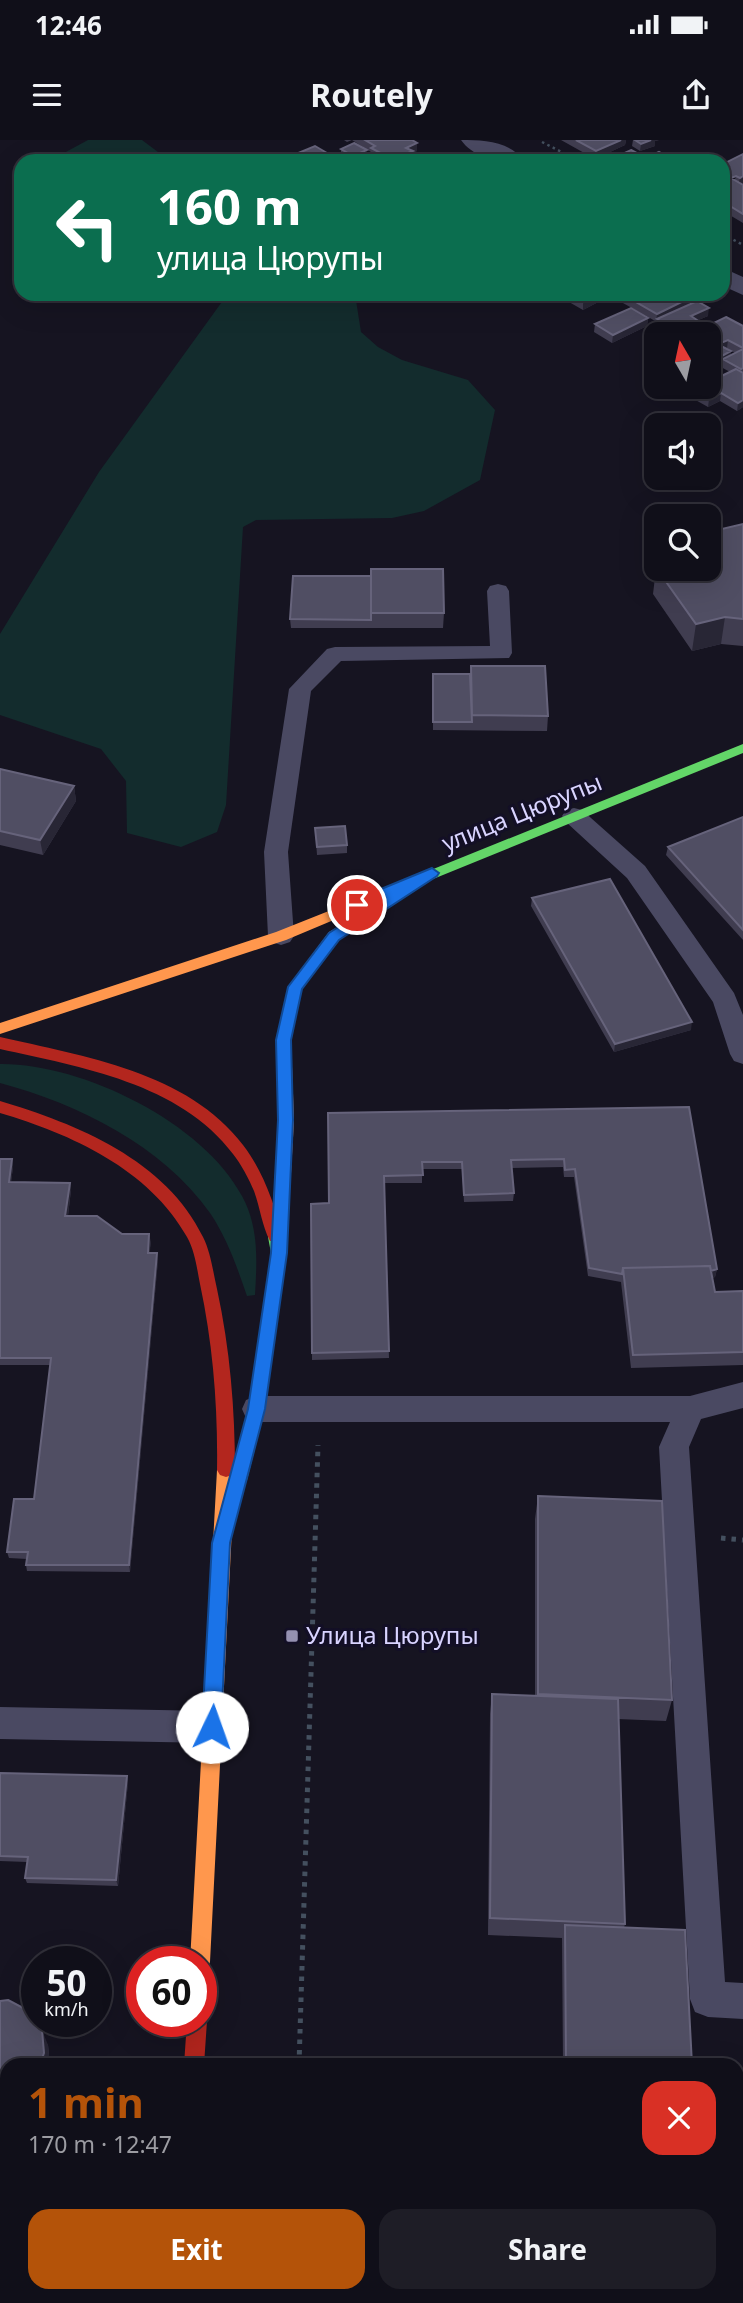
<!DOCTYPE html>
<html lang="en">
<head>
<meta charset="utf-8">
<style>
  :root { --surface:#100f19; --page:#1e1d26; --text:#f1f3f6; --muted:#9c9ca2; --line:#302f38; --accent:#b45309 }
  body { margin:0; font-family:"Noto Sans",sans-serif; background:var(--page); color:var(--text); height:100vh; display:flex; flex-direction:column; font-size:26px; white-space:nowrap }
  * { box-sizing:border-box; margin:0 }
  p { font-size:23px; color:var(--muted) }
  .icon { flex:none; width:38px; height:38px; fill:none; stroke:currentColor; stroke-width:2; stroke-linecap:round; stroke-linejoin:round }
  .map { position:relative; flex:1; overflow:hidden }
  .panel { position:absolute; left:0px; top:1918px; width:744px; height:245px; display:flex; flex-direction:column; background:var(--surface); border-radius:21px 21px 0 0; box-shadow:0 7px 28px #0002,0 0 0 2px var(--line) }
  .panel>* { flex:none }
  .hud { position:absolute; left:14px; top:14px; width:716px; height:147px; border-radius:21px; box-shadow:0 7px 28px #0002,0 0 0 2px var(--line); background:#0b6e4f; color:#fff; overflow:hidden }
  .needle { width:46px; rotate:351deg }
  .tools { position:absolute; left:644px; top:182px; display:grid; gap:14px }
  .tools a { display:grid; place-items:center; width:77px; height:77px; border-radius:14px; background:var(--surface); box-shadow:0 7px 28px #0002,0 0 0 2px var(--line); font-size:35px }
  .speed { position:absolute; left:21px; top:1806px; display:flex; gap:14px; font-size:35px; font-weight:700; text-align:center }
  .speed>* { display:grid; place-content:center; width:91px; height:91px; border-radius:50%; background:var(--surface); box-shadow:0 7px 28px #0002,0 0 0 2px var(--line); line-height:1 }
  .speed small { font-size:18px; font-weight:400 }
  .speed .limit { border:10px solid #d22; background:#fff; color:#111 }
  .pin { position:absolute; display:grid; place-items:center; width:60px; height:60px; color:#fff; margin:-30px; border:4px solid #fff; border-radius:50%; box-shadow:0 2px 7px #0007 }
  .me { position:absolute; width:77px; margin:-38px; rotate:3deg; stroke-linejoin:round; filter:drop-shadow(0 0 5px #0008) }
  .turn { display:flex; align-items:center; gap:24px; height:147px; padding:0 28px; font-size:32px }
  .turn .icon { width:91px; height:91px; stroke-width:2.5 }
  .turn b { display:block; font-size:49px; line-height:60px }
  .round { display:grid; place-items:center; flex:none; width:74px; height:74px; border-radius:21px; background:var(--page) }
  .headline { display:flex; align-items:center; justify-content:space-between; height:119px; padding:0 28px }
  h1 { font-size:42px; font-weight:700; line-height:52px; color:var(--accent) }
  .button { display:flex; gap:14px; margin-top:auto; padding:14px 28px }
  .button a { flex:1; height:80px; border-radius:21px; background:var(--accent); color:#fff; font-size:28px; font-weight:700; line-height:80px; text-align:center }
  .button a+a { background:var(--page); color:var(--text) }
  .status { display:flex; justify-content:space-between; align-items:center; height:49px; padding:0 35px; background:var(--surface); direction:ltr }
  .status svg { height:19px; fill:currentColor }
  header { display:flex; justify-content:space-between; align-items:center; height:91px; padding:0 28px; background:var(--surface); font-size:32px; font-weight:700 }
  .map>svg:first-child { display:block }
</style>
</head>
<body>
<div class="status"><b>12:46</b><svg viewBox="0 0 49 12"><path d="M0 12V9h3v3zM5 12V6h3v6zM10 12V3h3v9zM15 12V0h3v12zM26 1h20v11H26zM47 4h2v5h-2z"/></svg></div>
<header><svg class="icon" aria-label="menu" viewBox="0 0 24 24"><path d="M4 6h16M4 12h16M4 18h16"/></svg>Routely<svg class="icon" aria-label="share" viewBox="0 0 24 24"><path d="M12 15V3M7 8l5-5 5 5M5 13v7h14v-7"/></svg></header>
<div class="map">
<svg width="743" height="2163" viewBox="0 0 743 2163">
  <rect width="100%" height="100%" fill="#161421"/>
  <path fill="#132c2d" d="M88,0H142L170,21H62L64,13Z
    M231,154H355L361,192L378,207L402,220L468,240L495,270L480,340L424,371L392,378L256,380L243,387L226,665L217,692L181,707L127,693L126,641L101,609L0,575V494L99,332L224,159Z
    M0,924C81,923 203,982 242,1056C259,1087 257,1121 255,1155L247,1156C237,1127 227,1098 210,1073C162,1005 78,964 0,943Z"/>
  <g fill="none" stroke-linecap="round" stroke-linejoin="round">
    <path stroke="#44505f" stroke-width="2.5" stroke-dasharray="2.5 3.5" stroke-linecap="butt" d="M542,2L579,21
      M723,94L743,105"/>
    <path stroke="#44505f" stroke-width="5" stroke-dasharray="4.5 6" stroke-linecap="butt" d="M721,1398L743,1400
      M299,1925L318,1305
      M292,2156V2163"/>
    <path fill="#4a4962" fill-rule="evenodd" d="M498,444L506,446L509,451L512,513L509,518L341,521L311,551L288,712L294,796L290,802L281,805L272,802L268,796L264,712L289,549L327,509L335,507L490,506L487,451L490,446Z
      M574,668L582,670L645,726L734,853L743,875V924L734,921L730,914L713,862L627,738L566,682L562,676L566,670Z
      M743,1242V1268L701,1279L689,1307L725,1842L743,1843V1879L708,1877L695,1872L690,1859L659,1307L670,1282H257L246,1278L242,1269L246,1260L257,1256H690Z
      M0,1567L212,1571L224,1576L229,1587L224,1598L212,1603L0,1599Z
      M737,2076H743V2114H737Z"/>
    <path fill="#4a4962" fill-rule="evenodd" d="M461,0C483,0 510,1 524,21C502,21 475,20 461,0Z
      M723,128L743,137V155L723,146Z"/>
    <path fill="#63d668" fill-rule="evenodd" d="M743,604V613L379,761L374,763L367,758L369,755Z
      M276,1091L282,1093L287,1113L265,1269L247,1340L244,1345L238,1348L232,1345L229,1340L249,1269L271,1113L268,1097L270,1093Z
      M171,2156H193V2163H171Z"/>
    <path fill="#ff974d" fill-rule="evenodd" d="M374,753L379,755L381,758L379,761L286,800L0,894V883L276,792Z
      M368,769L373,770L375,774L373,778L339,800L302,848L291,900L294,980L287,1104L285,1109H273L271,1104L278,980L277,900L288,847L329,792Z
      M226,1323L232,1325L235,1330L210,1822L207,1829L201,1831V1822H190L217,1330L220,1325Z"/>
    <path fill="#b3261e" fill-rule="evenodd" d="M0,897C83,916 188,932 243,1005C264,1032 274,1065 284,1097L282,1101H270C262,1086 260,1067 254,1051C249,1039 241,1024 233,1014C180,943 80,927 0,909Z
      M0,961C77,984 166,1020 203,1097C211,1113 213,1132 217,1149C230,1209 235,1269 235,1330L232,1335L226,1337L220,1335L217,1330C218,1267 213,1205 200,1144C197,1129 195,1111 187,1097C149,1029 71,994 0,973Z
      M201,1873L207,1881L204,1925H184L187,1881H201Z"/>
  </g>
  <path fill="#403d50" fill-rule="evenodd" d="M344,0H412L417,11L412,13V19L408,21H380L371,16V12L352,0L347,2Z
    M561,0H626L625,5L595,19Z
    M633,0H659L655,1V6L640,11L632,6Z
    M341,9L367,18L360,21H348L341,17Z
    M296,14L327,21H297Z
    M743,14V44H741L743,45V83L728,74L723,77Z
    M570,154L604,159L583,170L569,162Z
    M614,154H683L690,158L689,164L708,176L696,181V188L682,194H668L656,187L657,182L614,158Z
    M648,178L647,186L612,203L594,192L595,184Z
    M743,186V267L737,271L720,261L708,267L692,258L693,250L730,232L721,227L722,223L709,230V209L712,207L709,205V194H698L699,190ZM726,208H727L735,213L730,215L731,211Z
    M656,228V247L646,240L647,232Z
    M656,247H675L663,252Z
    M743,384V506L721,504L692,511L653,454L656,429H709Z
    M371,436L444,473L443,488H291L290,479Z
    M471,526L548,576L547,591L433,590V534H470Z
    M0,629L74,646L76,661L43,715L0,705Z
    M743,677V800L666,715L668,707Z
    M315,688L347,705V713L317,715Z
    M532,758L691,890L614,912L531,766Z
    M689,967L717,1129L715,1137L712,1138L715,1152L743,1151V1225L631,1228L621,1142L588,1136L574,1037H564L563,1027L512,1028L514,1053L513,1061L464,1062L462,1029H422V1043H384L389,1218L312,1220L311,1064L329,1063L328,973Z
    M0,1019H12L13,1027L11,1042L70,1043L71,1050L68,1076L122,1094L151,1102L149,1113L158,1120L130,1432L27,1431L26,1425L27,1419L9,1418L7,1412L34,1359L51,1225H0Z
    M538,1356L672,1560L666,1581L618,1579L625,1784L624,1788L692,1925H563L562,1798L488,1795L490,1574L492,1554L535,1556V1379Z
    M0,1633L127,1636L128,1642L118,1746L27,1743L25,1738L27,1722L0,1721Z
    M0,1861L48,1905L50,1925H7V1977H0Z
    M737,1948H743V2090H739L737,2067Z"/>
  <path fill="#282635" d="M621,0H626L625,5L595,19L596,11Z
    M651,0H659L655,1V6L640,11L641,4Z
    M417,3V11L412,13V19L408,21H396V18L406,8Z
    M367,10V18L360,21H353V16Z
    M327,13V21H308Z
    M390,15V21H386V16Z
    M743,36V44L738,46L740,38Z
    M730,66L728,74L723,77V69Z
    M599,154H604V159L583,170V162Z
    M690,158L689,166L657,179L656,182L657,174Z
    M709,168L708,176L696,181V188L682,194H675V190L691,176Z
    M648,178L647,186L612,203L613,195Z
    M728,200L727,208L720,211L721,203Z
    M731,211L729,219H723L722,223L709,230V223Z
    M664,247H675L663,252Z
    M721,253L720,261L708,267L709,259Z
    M743,260V267L737,271L738,263Z
    M725,477L721,504L692,511L696,484Z
    M74,646L76,661L43,715L40,700Z
    M692,882L691,890L614,912L615,904Z
    M12,1019L13,1027L10,1050L9,1042Z
    M70,1043L71,1050L67,1083L65,1076Z
    M149,1094L151,1102L149,1120L148,1113Z
    M157,1113L158,1120L130,1432L129,1425Z
    M717,1129L715,1137L707,1140L709,1132Z
    M127,1636L128,1642L118,1746L116,1740Z
    M42,1890L48,1905L50,1925H40Z
    M7,1959V1977L0,1964V1962Z"/>
  <path fill="#504e63" stroke="#66637b" stroke-width="2" d="M365,0H412L417,3L406,8L413,11L396,18L390,15L386,16L371,8L375,6Z
    M576,0H621L596,11Z
    M635,0H651L641,4Z
    M354,3L367,10L353,16L341,9Z
    M315,6L327,13L308,21L296,14Z
    M631,10L646,18L659,12L671,19L667,21H615L611,19Z
    M442,13L458,21H425Z
    M743,14V36L740,38L736,36L731,38L743,45V74L730,66L723,69V24Z
    M570,154H599L583,162Z
    M622,154H683L690,158L657,174Z
    M697,161L709,168L691,176L697,180L675,190L657,179Z
    M631,168L648,178L613,195L595,184Z
    M726,177L743,186V208L728,200L721,203L709,196V194H706L699,190Z
    M717,204L731,211L709,223V209Z
    M743,209V228L741,229L723,219Z
    M656,228V238L647,232Z
    M736,229L743,233V260L738,263L721,253L709,259L693,250L700,247H709V242Z
    M743,384V479L725,477L696,484L657,429H709V392Z
    M371,429H443L444,473H371Z
    M293,436H371V480L290,479Z
    M471,526H545L548,576L472,575Z
    M433,534H470L472,582H433Z
    M0,629L74,646L40,700L0,691Z
    M743,677V790L668,707Z
    M345,686L347,705L317,707L315,688Z
    M610,739L692,882L615,904L532,758Z
    M689,967L717,1129L711,1131L710,1126L623,1128L622,1134L589,1128L575,1029L565,1030L564,1019L511,1020L514,1053L464,1055L462,1022H422L423,1035L384,1036L389,1211L312,1213L311,1064L329,1063L328,973Z
    M0,1019H12L9,1042L70,1043L65,1076H97L122,1094H149L148,1113H157L129,1425H26L28,1412H7L14,1359H34L51,1218H0Z
    M710,1126L715,1152L743,1151V1212L633,1215L623,1128Z
    M538,1356L662,1361L672,1560L538,1554Z
    M492,1554L618,1559L625,1784L490,1778Z
    M0,1633L127,1636L116,1740L25,1738L28,1717L0,1716Z
    M565,1785L685,1790L692,1925H566Z
    M8,1860L29,1871L42,1890L44,1913L40,1925H7V1959L0,1962V1861Z
    M737,1948H743V2082L741,2058H737V2021H738L737,2009Z"/>
  <path fill="#1a73e8" stroke="#114b97" stroke-width="2" d="M432,728L439,733L437,736L339,800L302,849L291,900L293,980L287,1113L265,1269L230,1403L221,1587L218,1593L212,1596L205,1593L202,1587L212,1403L248,1269L271,1113L278,980L276,900L288,847L329,793L378,761L357,770L352,768V761Z"/>
  <rect fill="#9591b1" stroke="#130f26" stroke-width="2.5" x="285" y="1489" width="14" height="14" rx="3.5"/>
  <g text-anchor="middle" stroke-width="6" stroke-linejoin="round" paint-order="stroke">
    <g font-size="24" fill="#d9d4ff" stroke="#130f26">
      <text transform="translate(522 673) rotate(-22)" y="8">улица Цюрупы</text>
    </g>
    <g font-size="24" fill="#d9d4ff" stroke="#130f26" text-anchor="start">
      <text x="306" y="1504">Улица Цюрупы</text>
    </g>
  </g>
</svg>
<div class="tools">
<a><svg class="needle" viewBox="-14 -14 28 28"><path d="M0-13l5 13h-10z" fill="#e53935"/><path d="M0 13l5-13h-10z" fill="#9c9ca2"/></svg></a>
<a><svg class="icon" aria-label="sound" viewBox="0 0 24 24"><path d="M4 9h4l5-4v14l-5-4H4zM17 9q2 3 0 6"/></svg></a>
<a><svg class="icon" aria-label="search" viewBox="0 0 24 24"><circle cx="10" cy="10" r="6"/><path d="M15 15l6 6"/></svg></a>
</div>
<div class="speed"><div>50<small>km/h</small></div><div class="limit">60</div></div>
<div class="pin" style="left:357px;top:765px;background:#d93025"><svg class="icon" aria-label="arrive" viewBox="0 0 24 24"><path d="M6 21V4h12l-3 4 3 4H6"/></svg></div>
<svg class="me" style="left:212px;top:1587px" viewBox="-20 -20 40 40"><circle r="19" fill="#fff"/><path d="M0-13L10 11 0 6-10 11z" fill="#1a73e8"/></svg>
<div class="hud">
<div class="turn"><svg class="icon" aria-label="left" viewBox="0 0 24 24"><path d="M17 20v-9H6M10 6l-5 5 5 5"/></svg><div><b>160 m</b>улица Цюрупы</div></div>
</div>
<section class="panel">
<div class="headline"><div><h1>1 min</h1><p>170 m · 12:47</p></div><a class="round" style="background:#d93025;color:#fff"><svg class="icon" aria-label="close" viewBox="0 0 24 24"><path d="M6 6l12 12M18 6L6 18"/></svg></a></div>
<div class="button"><a>Exit</a><a>Share</a></div>
</section>
</div>
</body>
</html>
